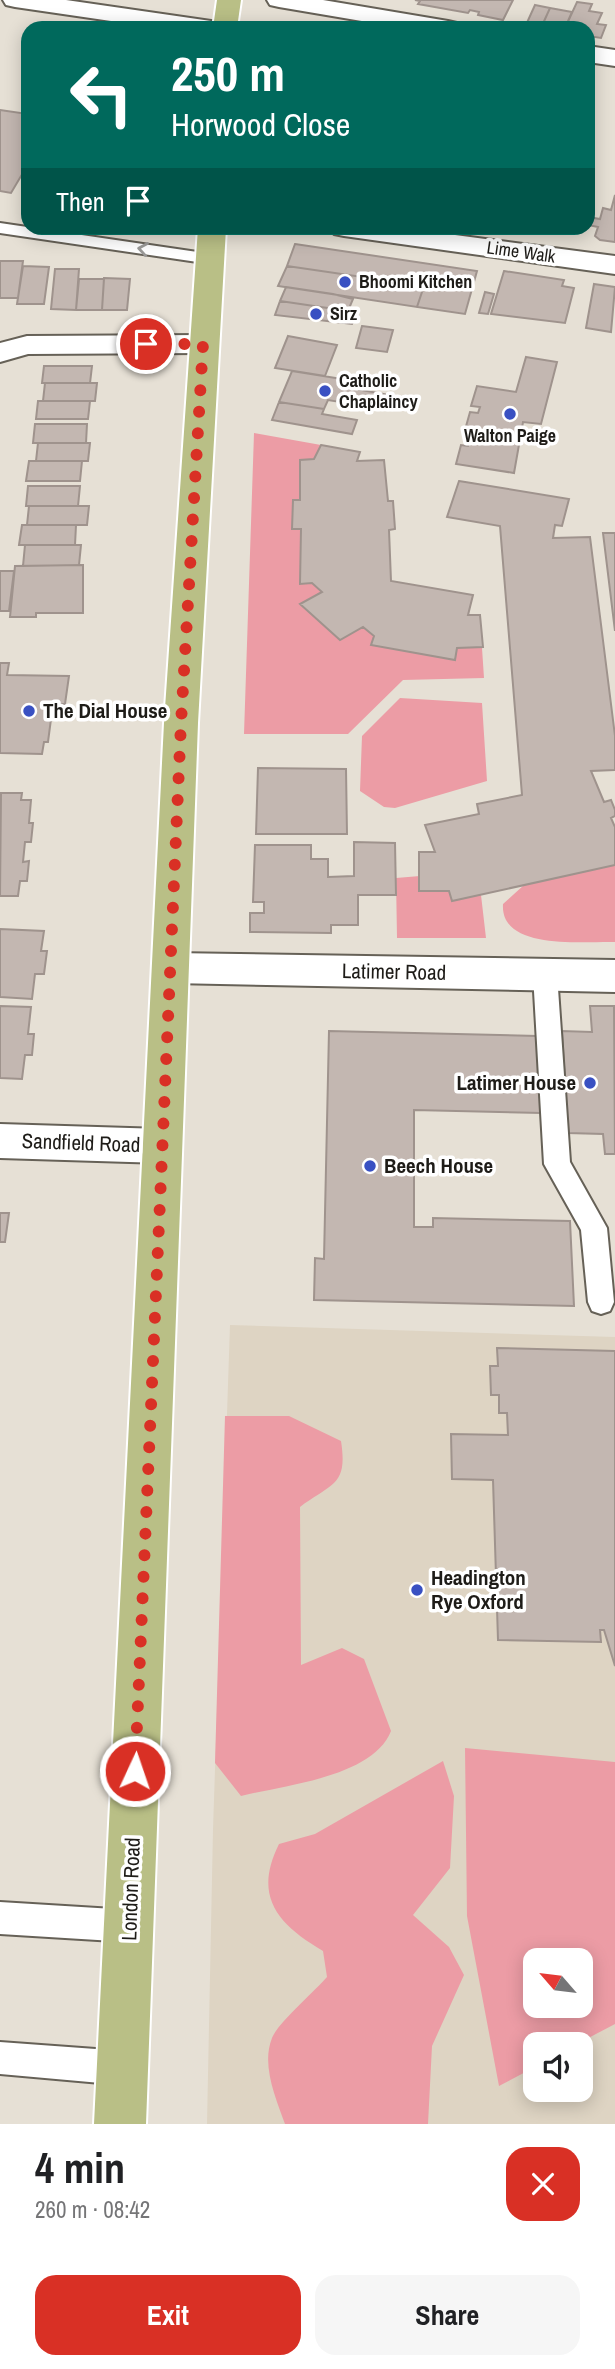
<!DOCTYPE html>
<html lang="en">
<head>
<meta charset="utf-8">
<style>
  :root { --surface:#fff; --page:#f6f6f6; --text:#202124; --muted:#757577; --accent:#d93025 }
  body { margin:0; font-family:"Archivo Narrow",sans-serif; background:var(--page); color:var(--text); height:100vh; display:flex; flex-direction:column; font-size:26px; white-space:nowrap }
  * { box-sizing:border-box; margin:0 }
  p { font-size:23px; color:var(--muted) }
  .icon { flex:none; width:38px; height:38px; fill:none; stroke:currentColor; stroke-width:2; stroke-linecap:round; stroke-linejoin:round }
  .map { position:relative; height:2124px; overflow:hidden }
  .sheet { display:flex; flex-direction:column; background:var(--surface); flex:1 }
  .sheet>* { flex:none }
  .hud { position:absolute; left:21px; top:21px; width:574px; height:214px; border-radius:21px; box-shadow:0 4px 18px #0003; background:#00695c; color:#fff; overflow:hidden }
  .needle { width:46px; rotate:298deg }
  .controls { position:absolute; left:523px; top:1948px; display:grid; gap:14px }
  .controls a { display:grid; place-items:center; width:70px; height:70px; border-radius:14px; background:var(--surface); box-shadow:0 4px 18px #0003; font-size:35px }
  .pin { position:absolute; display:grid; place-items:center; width:60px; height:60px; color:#fff; margin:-30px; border:4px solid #fff; border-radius:50%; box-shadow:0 2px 7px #0007 }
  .me { position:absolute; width:77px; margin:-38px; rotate:3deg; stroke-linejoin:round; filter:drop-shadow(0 0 5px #0008) }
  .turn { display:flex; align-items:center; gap:24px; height:147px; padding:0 35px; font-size:32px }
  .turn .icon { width:91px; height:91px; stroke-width:2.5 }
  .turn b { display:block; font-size:49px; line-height:60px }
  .then { display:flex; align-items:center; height:66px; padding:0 35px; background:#0003; gap:14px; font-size:26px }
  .round { display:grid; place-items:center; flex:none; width:74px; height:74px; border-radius:21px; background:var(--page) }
  .head { display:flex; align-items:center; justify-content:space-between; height:119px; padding:0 35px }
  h1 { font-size:42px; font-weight:800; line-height:52px }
  .primary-button { display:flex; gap:14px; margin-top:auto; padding:14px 35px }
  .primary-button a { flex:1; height:80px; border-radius:21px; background:var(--accent); color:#fff; font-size:28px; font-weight:800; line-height:80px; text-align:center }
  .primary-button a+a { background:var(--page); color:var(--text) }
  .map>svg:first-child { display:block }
</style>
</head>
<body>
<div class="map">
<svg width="615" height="2124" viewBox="0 0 615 2124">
  <rect width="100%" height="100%" fill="#e6e0d5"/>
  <path fill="#ded4c3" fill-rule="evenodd" d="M230,1325L615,1337V2124H207L213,1829ZM536,1960H581V2006H536ZM536,2044H581V2090H536Z"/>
  <path fill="#ec9ca5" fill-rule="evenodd" d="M254,433L321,445L314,459L300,460V500L293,501L292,529H301V584L312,583L322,592L301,605L340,640L363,627L374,636L372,644L455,660L457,648H482L484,678L403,680L348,734H244Z
    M400,698L482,703L487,781L395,808L384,807L360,791L362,736Z
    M615,865V942C584,941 500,951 503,904L524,885Z
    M420,876V891H449L452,901L481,895L486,938H397L396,878Z
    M225,1416H289L341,1441C348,1486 332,1483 300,1507L301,1665L342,1648L364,1659L391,1731C373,1777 285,1785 241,1796L215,1763Z
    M465,1748L615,1762V2024L577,2044H536L535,2067L499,2086L467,1916ZM536,1960H581V2006H536Z
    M443,1761L454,1796L450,1868L413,1915L449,1947L464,1975L432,2046L428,2124H285C276,2099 261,2065 272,2038C277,2024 315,1991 327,1977L323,1951C277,1924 253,1896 279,1844L315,1834Z"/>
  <path fill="#c3b7b1" stroke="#9f938d" stroke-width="2" d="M415,0H513L503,20L478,15L479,12L470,10L468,13L418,4L420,1Z
    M577,2L592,4L589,11L602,13L597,24L606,25L601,38L588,36V28H565Z
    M535,5L550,8L541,28L525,27Z
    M550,8L572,12L565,28H541Z
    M0,110L28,114V169L24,171L11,193L0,191Z
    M615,195V242L600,240L595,236L598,227L588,225V217L600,219L603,208L611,210Z
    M295,244L477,271L465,314L417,307L424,286L287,266Z
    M0,261H23L18,298H0Z
    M23,266L49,267L44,304H17Z
    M287,266L424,286L417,307L278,286Z
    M55,269H79L76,310L51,309Z
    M504,271L564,280L562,286L574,288L565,323L491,314Z
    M104,278L130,279L127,310H102Z
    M79,279H104L102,310H76Z
    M594,284L615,287L611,332L586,328Z
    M286,287L333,294L353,299L348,311L280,301Z
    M485,292L494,294L488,314L479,313Z
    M280,301L348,311L357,313L352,324L275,315Z
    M362,326L393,330L387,352L356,348Z
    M288,336L337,345L325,376L275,368Z
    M526,357L557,362L541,424L523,422L514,473L456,464L461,445L468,446L473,432L465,430L470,412L478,413L480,407L471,406L477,386L516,392Z
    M44,366H92L90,383H42Z
    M292,371L342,379L339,386L395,396L390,410L328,400L324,409L279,402Z
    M45,383H97L95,401H43Z
    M38,401H90L88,419H36Z
    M279,402L324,409L322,414L357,420L352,434L272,420Z
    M35,424H87L86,443H33Z
    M38,443H90L88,461H36Z
    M321,445L360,452L357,461L384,460L388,501H393L395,529L389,530L391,581L473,595L468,615H480L483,647L457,648L455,660L371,645L374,636L363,627L340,640L300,604L322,592L312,583L300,584L301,529H292L293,500H300V460L314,459Z
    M29,461H82L80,481H26Z
    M459,481L569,499L562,526L555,525L553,538L590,537L615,736V770L591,771L604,802L611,800L615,810V816L611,818L615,827V865L452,901L449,891H419V852H435L425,825L479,814L477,804L522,795L500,526L447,517Z
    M28,486H80L78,506H26Z
    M29,506H89L87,525H27Z
    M22,525H76L75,545H19Z
    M603,533H615V631Z
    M25,545H81L79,565L23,566Z
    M83,565V613H36V617H10L15,566Z
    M0,571H14L9,611H0Z
    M0,663H9L7,675L69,676L65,704H59L57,719H51L48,742H44L42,754L0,753Z
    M258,768L346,769L347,834H256Z
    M1,793H22L21,800H31L29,823H33L31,842H25L23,862L29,861L27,881H20L18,896H0Z
    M354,842L395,843L396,895H358V925H331V933L250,932V913H264V902H253L255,845H311V859H328V877L354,876Z
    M0,929L44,931L41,951H47L44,974H35L32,999L0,997Z
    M0,1006L31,1007L28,1034H34L32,1055H25L22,1079L0,1078Z
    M590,1006H614L615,1154H605L603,1134L568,1133L562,1031L592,1032Z
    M329,1031L537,1036L541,1113L414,1110V1227H433V1218L570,1221L574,1306L314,1300L315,1258L324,1259Z
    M0,1213H9L5,1242H0Z
    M497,1348L615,1351V1666L604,1630H600L601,1642L498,1640L493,1480L452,1479L451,1434L508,1435L507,1413H499V1395H491L490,1366H498Z"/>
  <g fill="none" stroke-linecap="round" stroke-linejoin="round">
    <defs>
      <path id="service" d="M0,223L211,254L220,259L211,264L0,233Z
        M190,228H220L221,229L212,234L192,232Z
        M545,964L553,967L557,974L570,1162L607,1228L614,1302L610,1311L601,1314L592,1311L588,1302L581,1230L544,1164L533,974L537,967Z
        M0,1902L130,1910L141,1915L146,1926L141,1937L130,1942L0,1934Z
        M0,2042L123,2051L135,2056L140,2068L135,2080L123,2085L0,2074Z"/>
      <path id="minor" d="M3,0H66L211,21L220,23L223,28H159L15,7L6,5Z
        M267,0H323L448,21L457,23L460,28H403L279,7L270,5Z
        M588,46L615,50V66L588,62Z
        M203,335L213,337L217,344L213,351L203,353L28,354L0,362V343L27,336Z
        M172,953L615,960V992L172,983L159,979L153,968L159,957Z
        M0,1124L162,1129L176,1134L182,1146L176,1158L162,1163L0,1158Z"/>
      <path id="tertiary" d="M330,228H402L615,256V274L344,236L334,234Z"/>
      <path id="primary" d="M217,0H241L237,28H213Z
        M198,228H226L198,723L146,2124H94L164,723Z"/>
    </defs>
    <use href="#service" stroke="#666157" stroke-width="4"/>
    <use href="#minor" stroke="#666157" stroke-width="4"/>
    <use href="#tertiary" stroke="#666157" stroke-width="4"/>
    <use href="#primary" stroke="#fff" stroke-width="4"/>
    <use href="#service" fill="#fff" fill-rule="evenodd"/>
    <use href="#minor" fill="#fff" fill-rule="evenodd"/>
    <use href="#tertiary" fill="#fff" fill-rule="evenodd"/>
    <use href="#primary" fill="#b9bf86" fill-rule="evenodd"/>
  </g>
  <defs><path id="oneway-chevron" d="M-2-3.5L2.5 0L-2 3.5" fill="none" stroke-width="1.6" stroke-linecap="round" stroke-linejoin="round" transform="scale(1.75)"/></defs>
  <use stroke="#9a9997" href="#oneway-chevron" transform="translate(143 249) rotate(-171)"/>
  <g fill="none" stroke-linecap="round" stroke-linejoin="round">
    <path stroke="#d93025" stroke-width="12" stroke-dasharray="0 21.6" d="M135,1771L181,723L203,344H146"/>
  </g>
  <g fill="#3950c2" stroke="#fff" stroke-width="2.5">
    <circle cx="345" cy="282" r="7"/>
    <circle cx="316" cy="314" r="7"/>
    <circle cx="325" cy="391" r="7"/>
    <circle cx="510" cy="414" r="7"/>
    <circle cx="29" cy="711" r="7"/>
    <circle cx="590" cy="1083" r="7"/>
    <circle cx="370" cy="1166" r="7"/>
    <circle cx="417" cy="1590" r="7"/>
  </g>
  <g text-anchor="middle" stroke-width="7" stroke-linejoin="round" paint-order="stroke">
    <g font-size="18" fill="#1e1c18" stroke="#fff">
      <text transform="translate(521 252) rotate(8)" y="6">Lime Walk</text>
    </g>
    <g font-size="18" font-weight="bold" fill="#1e1c18" stroke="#fff" text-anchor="start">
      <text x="359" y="288">Bhoomi Kitchen</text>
      <text x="330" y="320">Sirz</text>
      <text x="339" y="387">Catholic<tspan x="339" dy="21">Chaplaincy</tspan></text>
      <text x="510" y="442" text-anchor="middle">Walton Paige</text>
    </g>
    <g font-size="21" font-weight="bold" fill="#1e1c18" stroke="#fff" text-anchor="start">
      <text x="43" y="718">The Dial House</text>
      <text x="576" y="1090" text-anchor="end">Latimer House</text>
      <text x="384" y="1173">Beech House</text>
      <text x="431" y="1585">Headington<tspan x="431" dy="24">Rye Oxford</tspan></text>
    </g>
    <g font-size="21" fill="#1e1c18" stroke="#fff">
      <text transform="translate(394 972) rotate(1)" y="7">Latimer Road</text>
      <text transform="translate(81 1143) rotate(2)" y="7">Sandfield Road</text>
      <text transform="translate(131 1889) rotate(-88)" y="7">London Road</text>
    </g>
  </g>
</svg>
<div class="controls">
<a><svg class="needle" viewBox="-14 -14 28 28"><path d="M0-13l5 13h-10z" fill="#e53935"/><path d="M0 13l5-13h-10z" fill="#757577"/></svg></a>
<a><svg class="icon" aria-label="sound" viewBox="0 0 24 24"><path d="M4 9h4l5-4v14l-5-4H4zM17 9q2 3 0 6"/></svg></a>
</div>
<div class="pin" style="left:146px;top:344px;background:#d93025"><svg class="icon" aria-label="arrive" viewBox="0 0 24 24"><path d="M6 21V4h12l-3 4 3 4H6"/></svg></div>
<svg class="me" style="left:135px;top:1771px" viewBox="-20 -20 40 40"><circle r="17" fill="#d93025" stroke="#fff" stroke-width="3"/><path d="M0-11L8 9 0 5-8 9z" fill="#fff"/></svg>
<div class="hud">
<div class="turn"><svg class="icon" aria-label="left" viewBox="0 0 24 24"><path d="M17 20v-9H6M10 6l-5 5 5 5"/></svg><div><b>250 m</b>Horwood Close</div></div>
<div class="then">Then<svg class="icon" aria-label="arrive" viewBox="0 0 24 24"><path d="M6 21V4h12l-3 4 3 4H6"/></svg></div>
</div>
</div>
<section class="sheet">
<div class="head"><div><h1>4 min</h1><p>260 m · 08:42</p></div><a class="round" style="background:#d93025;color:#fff"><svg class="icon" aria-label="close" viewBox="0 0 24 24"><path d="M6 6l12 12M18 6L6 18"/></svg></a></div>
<div class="primary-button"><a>Exit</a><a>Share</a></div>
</section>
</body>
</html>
